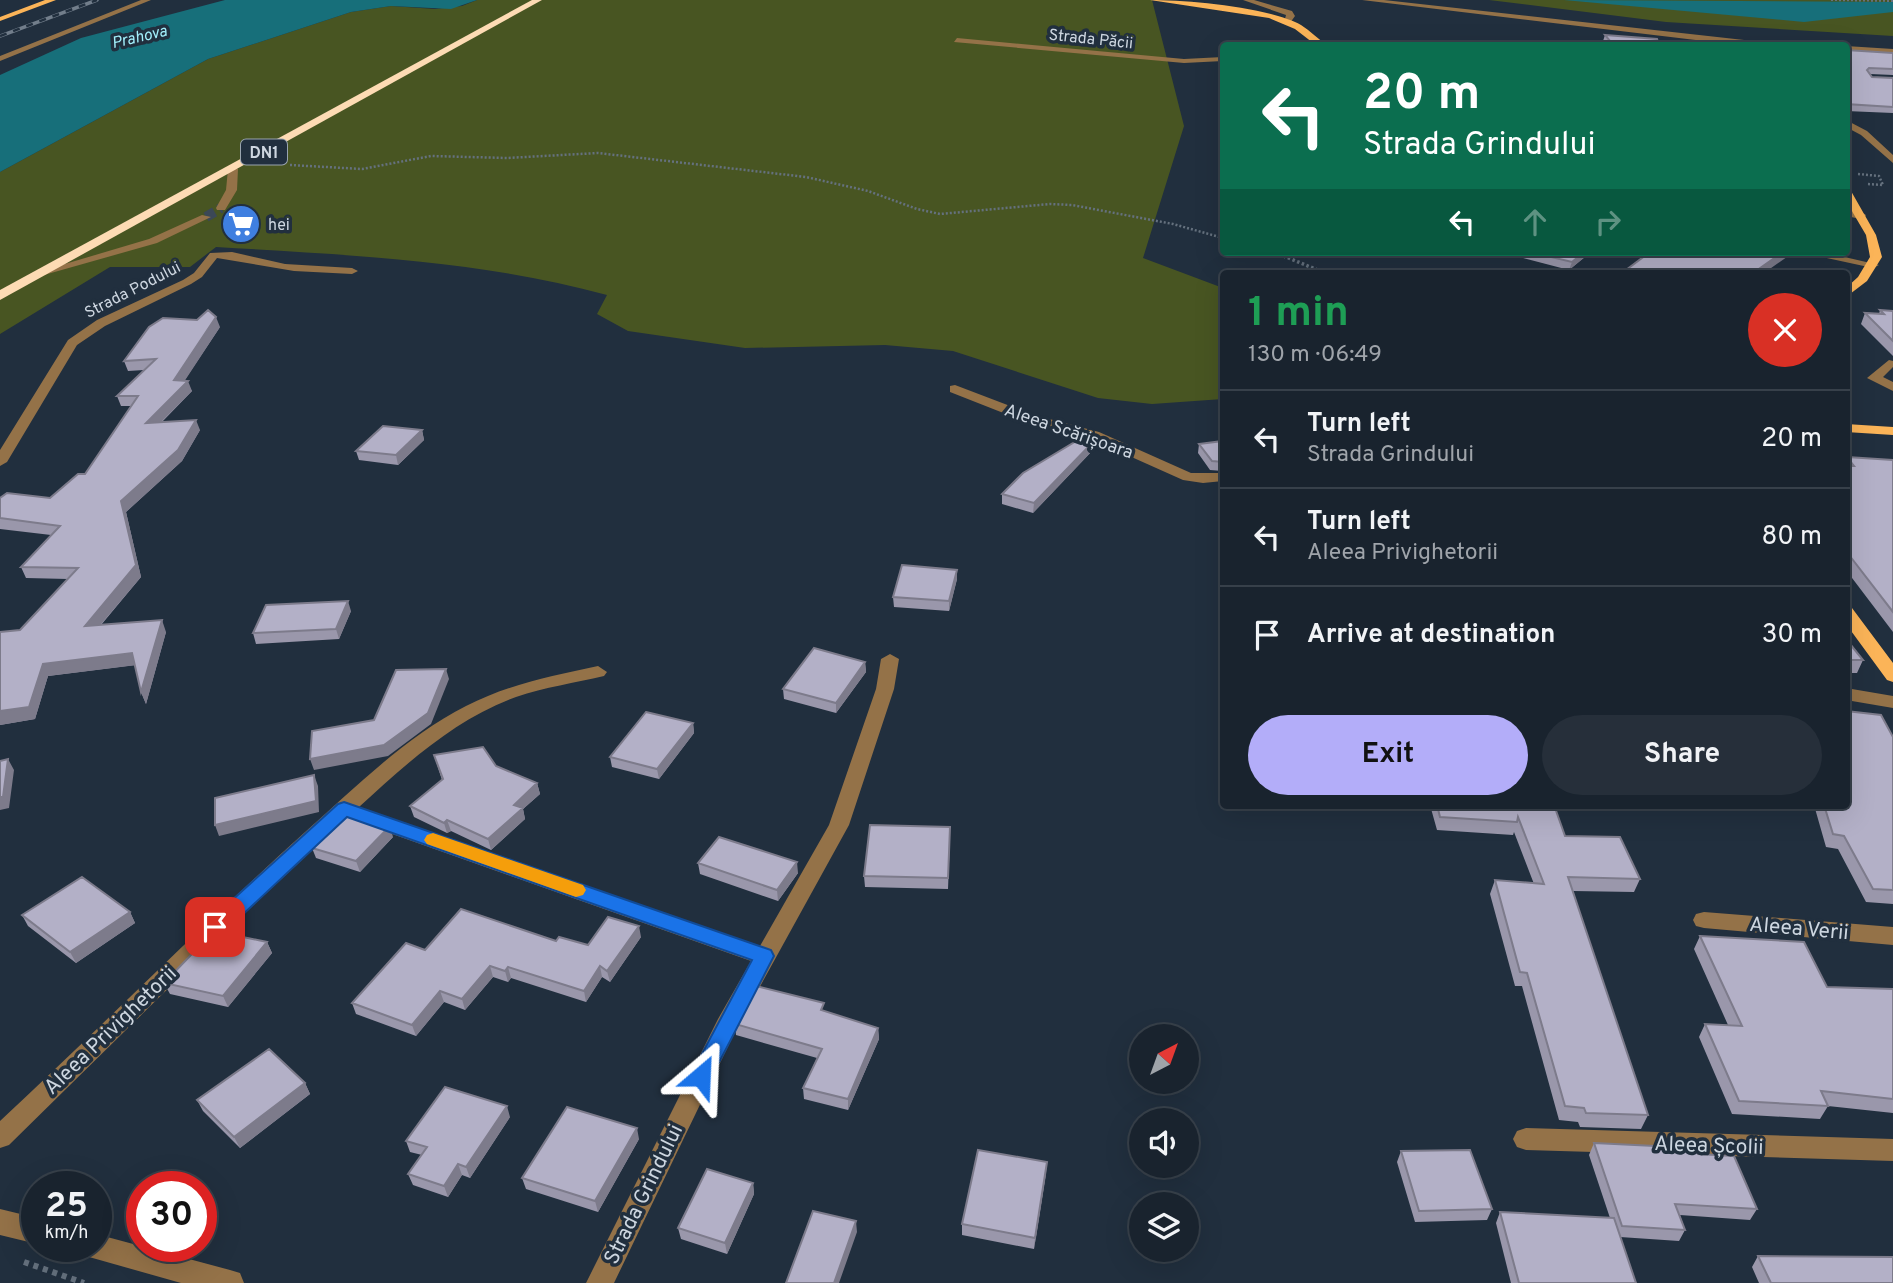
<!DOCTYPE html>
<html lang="en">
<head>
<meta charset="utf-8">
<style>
  :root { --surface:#19232e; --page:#262f3a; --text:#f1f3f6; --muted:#9fa4aa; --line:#37404a; --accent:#b3adf9 }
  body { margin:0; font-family:Overpass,sans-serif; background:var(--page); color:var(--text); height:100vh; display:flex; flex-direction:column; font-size:26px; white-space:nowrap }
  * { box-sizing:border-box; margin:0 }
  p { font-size:23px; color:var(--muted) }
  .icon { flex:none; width:38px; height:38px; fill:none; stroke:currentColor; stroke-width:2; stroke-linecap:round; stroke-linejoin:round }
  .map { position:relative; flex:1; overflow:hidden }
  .drawer { position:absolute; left:1220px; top:270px; width:630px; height:539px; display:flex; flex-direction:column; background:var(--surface); border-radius:7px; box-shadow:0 7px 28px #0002,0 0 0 2px var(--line) }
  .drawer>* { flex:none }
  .guide { position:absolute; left:1220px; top:42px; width:630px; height:214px; border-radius:7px; box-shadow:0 7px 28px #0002,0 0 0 2px var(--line); background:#0b6e4f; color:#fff; overflow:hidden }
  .needle { width:46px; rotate:41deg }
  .buttons { position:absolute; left:1129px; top:1024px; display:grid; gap:14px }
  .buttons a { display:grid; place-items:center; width:70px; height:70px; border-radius:50%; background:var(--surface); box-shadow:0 7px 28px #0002,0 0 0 2px var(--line); font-size:35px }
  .speed { position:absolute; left:21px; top:1171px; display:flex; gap:14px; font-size:35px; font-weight:700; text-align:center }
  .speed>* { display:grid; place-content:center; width:91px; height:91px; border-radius:50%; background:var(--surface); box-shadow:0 7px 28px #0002,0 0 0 2px var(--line); line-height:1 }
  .speed small { font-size:18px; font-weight:400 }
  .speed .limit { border:10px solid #d22; background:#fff; color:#111 }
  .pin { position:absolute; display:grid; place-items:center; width:60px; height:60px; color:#fff; margin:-30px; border-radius:14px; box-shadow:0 4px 10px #0006 }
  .me { position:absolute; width:77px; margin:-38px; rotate:26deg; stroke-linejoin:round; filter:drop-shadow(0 0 5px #0008) }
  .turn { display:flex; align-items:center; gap:24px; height:147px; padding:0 28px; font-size:32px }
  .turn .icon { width:91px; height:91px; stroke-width:2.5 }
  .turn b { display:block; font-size:49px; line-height:60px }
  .lanes { display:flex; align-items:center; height:66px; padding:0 28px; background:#0003; justify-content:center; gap:35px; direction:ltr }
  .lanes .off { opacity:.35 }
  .round { display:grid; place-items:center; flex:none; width:74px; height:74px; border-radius:37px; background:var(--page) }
  .headline { display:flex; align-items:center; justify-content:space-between; height:119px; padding:0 28px }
  h1 { font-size:42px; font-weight:700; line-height:52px; color:#1e9e55 }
  .action { display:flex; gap:14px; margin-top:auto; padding:14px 28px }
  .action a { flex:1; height:80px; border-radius:42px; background:var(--accent); color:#111; font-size:28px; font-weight:700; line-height:80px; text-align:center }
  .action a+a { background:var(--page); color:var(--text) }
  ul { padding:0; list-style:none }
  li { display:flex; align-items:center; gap:21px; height:98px; padding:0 28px; border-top:2px solid var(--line) }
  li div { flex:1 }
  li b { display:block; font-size:26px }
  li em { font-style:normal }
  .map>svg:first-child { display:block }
</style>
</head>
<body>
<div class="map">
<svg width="1893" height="1283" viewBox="0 0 1893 1283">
  <rect width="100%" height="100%" fill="#212f3e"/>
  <path fill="#485522" d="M477,0H1152L1184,126L1143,258L1223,288V399L1152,404L1098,398L953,351L885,345L745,348L628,331L597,314L607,295C479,260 348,255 216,247L190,267H110L0,334V172L208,59L351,12L391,6L435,9L462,6Z
    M1489,0H1893V36L1666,22Z"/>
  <path fill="#176f7a" d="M225,0H477L451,9L391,6L351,12L208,59L0,172V75L81,38Z
    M1564,0L1893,2V12L1804,22Z"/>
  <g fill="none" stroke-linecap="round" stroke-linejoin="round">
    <path stroke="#3b4856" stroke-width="10" stroke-dasharray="10 5" stroke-linecap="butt" d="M206,217L221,208"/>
    <path stroke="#65717e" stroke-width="2" stroke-dasharray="2 2" stroke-linecap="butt" d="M1831,0L1893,1"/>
    <path stroke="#65717e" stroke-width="2.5" stroke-dasharray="2 2" stroke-linecap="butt" d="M290,165L362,169L431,156L507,158L598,153L806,177L868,191L917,209L940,214L1050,204L1072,205L1173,224L1223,238
      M1858,174L1879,176L1883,185L1867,184"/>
    <path stroke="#65717e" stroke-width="3.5" stroke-dasharray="2.5 2.5" stroke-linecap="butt" d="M1274,252L1325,273"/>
    <path stroke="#65717e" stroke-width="6" stroke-dasharray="5 5" stroke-linecap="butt" d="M24,1262L84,1283"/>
    <path fill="#947248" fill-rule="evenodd" d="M141,0H151L0,61V56Z
      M1243,0H1254L1292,11L1295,16L1290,23H1284L1286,15Z
      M1362,0H1384L1799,46L1704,41Z
      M957,38L1184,59L1223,57V61L1184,63L954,42Z
      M1846,46L1893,49V53L1846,50Z
      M1846,120L1867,131L1893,155V163L1861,135L1846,127Z
      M233,166L238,169L237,190L225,210H217L216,208L226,190L228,169Z
      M1846,210L1865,214L1866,216L1861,219L1846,216Z
      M202,215L211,217L157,243L44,275L38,272L149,239Z
      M232,252L285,264L352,268L358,271L352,274L294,271L217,258L202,277L191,284L105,326L77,345L7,462L0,466V450L68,340L97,320L183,280L194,273L210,253Z
      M1799,252H1823L1879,265L1873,268Z
      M1889,360L1893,361V367L1883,377L1893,382V391L1867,378Z
      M955,385L1034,415L1099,432L1191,473H1223V481L1203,483L1183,480L1089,438L1024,421L950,392V386Z
      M890,654L899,659L894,689L849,825L736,1030L614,1283H586L718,1019L751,961L347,818L248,910L9,1145L0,1148V1121C102,1026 201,926 304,833C355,788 405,737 466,706C509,684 552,676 598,666L607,672L604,676C575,683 545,687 516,697C455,719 406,764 359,807L760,946L829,825L876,689L881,659Z
      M1846,688L1893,696V708L1846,700Z
      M1704,912L1893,927V945L1704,928L1696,926L1693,920L1696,914Z
      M1526,1128L1893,1139V1161L1526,1150L1517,1147L1513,1139L1517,1131Z
      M0,1209L37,1218V1244L0,1235Z
      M96,1234L230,1270L240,1273L244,1283H181L82,1255L78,1246H96Z"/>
    <path fill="#fbb458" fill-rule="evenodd" d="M45,0H56L0,21V17Z
      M1150,0C1188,0 1268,7 1301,25C1310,31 1319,39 1327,46H1317L1295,29L1269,18Z
      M1846,188L1851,191L1876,235L1882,257L1867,281L1846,297V288L1858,277L1870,257L1866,235L1846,201Z
      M1846,424L1893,427V435L1846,432Z
      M1846,607L1852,608L1893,663V682L1887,680L1846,624Z"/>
    <path fill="#fddbb4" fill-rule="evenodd" d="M532,0H542L0,300V290Z"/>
    <defs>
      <path id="rail" d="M0,36L97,0"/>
    </defs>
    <use href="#rail" stroke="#727e8b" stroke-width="3.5"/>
    <use href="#rail" stroke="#212f3e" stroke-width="2.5" stroke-dasharray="7" stroke-linecap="butt"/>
  </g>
  <path fill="#9a97ab" d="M1605,35L1659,45L1667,46H1607L1603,41Z
    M1846,50L1893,53V75L1870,74L1872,77L1893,78V113L1846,111Z
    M1500,252H1591L1569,270Z
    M1880,310L1893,311V356L1861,324L1865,313L1879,314Z
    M220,327L184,381L192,391L162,422L200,430L182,461L126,512L141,577L101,625L166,632L146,704L141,692L135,665L48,676L35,719L0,725V632L20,630L68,579L26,578L21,567L51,535L0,529V498H50L85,474L131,406H121L117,396L144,370L128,371L124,361Z
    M422,430L424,440L398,465L359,460L356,451Z
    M1223,441V471L1210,470L1198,453L1199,444Z
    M1093,450L1033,513L1002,504V494Z
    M1847,457L1893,460V632L1846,570Z
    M1223,473V488L1220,484L1221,474Z
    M957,570V579L949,611L894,607L893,597Z
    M351,611L339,639L256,644L253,633Z
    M1846,639L1863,660L1857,673H1846Z
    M865,662L866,672L836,713L784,699L783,689Z
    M693,723L694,733L659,779L612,767L610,757Z
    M1893,737V904L1866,902L1838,849L1826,847L1814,805H1846Z
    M434,755L496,766L537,783L540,794L523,809L525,819L491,850L451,831L447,833L414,817L410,806L442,780Z
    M1430,805H1554L1565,836L1640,879L1634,892L1573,891L1648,1115L1641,1129L1580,1127L1578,1122L1559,1120L1522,986H1515L1490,894L1495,880L1534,884L1514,832L1513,835L1437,830Z
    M393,837L360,872L316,858L312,848Z
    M950,838L948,889L865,887L864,876Z
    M698,863L798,873L778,901L700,874Z
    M130,912L135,923L76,963L28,926L22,915Z
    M1700,936L1827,987L1893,989V1113L1828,1106L1820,1119L1732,1114L1699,1037L1705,1024L1728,1025L1694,949Z
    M641,937L610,982L602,977L586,1002L511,978L508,982L493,977L465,1010L444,1002L416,1036L356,1014L352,1003L425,950L556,941L588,945Z
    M267,942L272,953L228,1007L170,994L164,983Z
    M825,1011L878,1028L879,1039L848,1110L804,1099L803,1088L817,1058L736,1035L735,1024Z
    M305,1083L310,1094L240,1148L203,1111L197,1100Z
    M510,1117L470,1178L462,1175L448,1197L413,1185L408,1174L422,1155L410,1152L406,1141Z
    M639,1139L598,1212L526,1189L522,1178Z
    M1594,1143L1698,1154L1757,1209L1750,1220L1680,1215L1685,1230L1679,1241L1620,1237L1636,1283H1511L1496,1223L1500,1212L1610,1218L1589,1155Z
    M1401,1151L1492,1209L1487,1220L1415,1222L1397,1162Z
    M1046,1173L1034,1249L962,1235V1224Z
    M753,1183L754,1194L727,1254L681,1239L678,1228Z
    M1758,1256L1893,1283H1759L1752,1267Z"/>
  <path fill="#7d7b8b" d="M1584,252H1591L1569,270L1572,262Z
    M1783,252H1794L1764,273H1753Z
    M216,317L220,327L178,391L174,380Z
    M188,381L192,391L150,433L146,423Z
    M196,420L200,430L182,461L126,512L141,577L90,637L85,626L121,501Z
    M422,430L424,440L398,465L396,455Z
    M1094,441L1093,450L1033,513L1034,503Z
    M957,570V579L949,611V601Z
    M348,601L351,611L339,639L336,629Z
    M162,620L166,632L146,704L141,692Z
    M132,653L137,665L48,676L35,719L0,725V711L43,664Z
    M865,662L866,672L836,713V703Z
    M446,669L449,679L431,724L388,756L314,770L310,759L384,745Z
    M693,723L694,733L659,779L657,769Z
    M8,759L14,770L9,808L0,810V797Z
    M314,775L318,786L319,812L219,836L215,825Z
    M537,783L540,794L523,809L525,819L491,850L488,839L514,805Z
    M447,820L451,831L447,833L444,823Z
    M390,826L393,837L360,872L356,861Z
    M797,862L798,873L778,901L777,890Z
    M130,912L135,923L76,963L70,952Z
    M639,926L641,937L610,982L607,971Z
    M267,942L272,953L228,1007L223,996Z
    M490,966L493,977L465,1010L462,999Z
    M600,966L602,977L586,1002L584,991Z
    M508,967L511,978L508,982L505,971Z
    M440,991L444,1002L416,1036L412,1025Z
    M878,1028L879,1039L848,1110V1099Z
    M305,1083L310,1094L240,1148L234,1137Z
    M507,1106L510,1117L470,1178L466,1167Z
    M637,1128L639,1139L598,1212L595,1201Z
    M1047,1162L1046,1173L1034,1249L1035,1238Z
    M458,1164L462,1175L448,1197L444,1186Z
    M753,1183L754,1194L727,1254L725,1243Z
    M856,1221L857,1232L839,1283H834Z"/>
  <path fill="#b3b0c7" stroke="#7d7b8b" stroke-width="2" d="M1605,35L1657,39L1659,45L1667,46H1614Z
    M1846,50L1893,53V69L1869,68L1867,70L1872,77L1893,78V107L1846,104Z
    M1530,252H1584L1572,262Z
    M1650,252H1783L1753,273H1622Z
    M208,310L216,317L174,380L188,381L146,423L196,420L178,450L121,501L136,565L85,626L162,620L141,692L132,653L43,664L29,707L0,711V632L20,630L78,568L21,567L60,526L0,518V498L7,493L50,498L78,474H85L138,396H117L156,359L124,361L149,327L163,318L197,320Z
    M1880,310L1893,311V341L1865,313L1884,314Z
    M383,426L422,430L396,455L356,451Z
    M1088,434L1094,441L1034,503L1002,494L1023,473Z
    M1223,441V462L1212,461L1199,444Z
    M1847,457L1893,460V612L1846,551V466H1854Z
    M902,565L957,570L949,601L893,597Z
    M348,601L336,629L253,633L266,605Z
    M1846,639L1863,660H1846Z
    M814,648L865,662L836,703L783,689Z
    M446,669L428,713L384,745L310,759L312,731L374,720L396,670Z
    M1846,711L1881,715L1893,737V890L1873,889L1844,836L1833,834L1824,805H1846Z
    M646,712L693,723L657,769L610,757Z
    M483,747L496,766L537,783L514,805L523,808L488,839L447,820L444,823L410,806L443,779L434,755Z
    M8,759L3,797H0V761Z
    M314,775L316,801L215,825V798Z
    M1437,805H1554L1565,836L1620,837L1640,879L1568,877L1648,1115L1586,1113L1584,1108L1565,1106L1527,973L1520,972L1495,880L1544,884L1518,817L1517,822L1440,817Z
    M348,812L390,826L356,861L312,848Z
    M870,825L950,827L948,878L864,876Z
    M719,837L797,862L777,890L698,863Z
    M82,877L130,912L70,952L22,915Z
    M461,909L556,941L559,937L588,945L608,917L639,926L607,971L600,966L584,991L508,967L505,971L490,966L462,999L440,991L412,1025L352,1003L406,943L425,950Z
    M214,931L267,942L223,996L164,983Z
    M1700,936L1804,942L1827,987L1893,989V1099L1821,1091L1828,1106L1739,1101L1705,1024L1742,1026Z
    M756,986L824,1003L821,1010L878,1028L848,1099L803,1088L822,1049L735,1024Z
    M269,1049L305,1083L234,1137L197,1100Z
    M445,1087L507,1106L466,1167L458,1164L444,1186L408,1174L427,1147L406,1141Z
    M567,1107L637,1128L595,1201L522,1178Z
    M1594,1143L1696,1148L1698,1154L1734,1156L1757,1209L1675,1204L1685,1230L1622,1226Z
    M978,1150L1047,1162L1035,1238L962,1224Z
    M1470,1150L1492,1209L1419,1211L1401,1151Z
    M707,1169L753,1183L725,1243L678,1228Z
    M813,1211L856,1221L834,1283H786Z
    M1500,1212L1614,1218L1636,1283H1519Z
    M1758,1256L1893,1257V1283H1771Z"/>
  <path fill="#1a73e8" stroke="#114b97" stroke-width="2" d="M344,802L771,950L774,956L709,1082L701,1085L693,1082L690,1076L752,960L347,817L223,933L215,935L208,933L205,927L208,922L338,804Z"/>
  <path fill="#f59e0b" d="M433,833L583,885L586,890L583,895L576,897L427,844L424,840L427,835Z"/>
  <defs>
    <symbol id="supermarket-disc" viewBox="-11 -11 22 22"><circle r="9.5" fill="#3f7fe0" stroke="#212f3e"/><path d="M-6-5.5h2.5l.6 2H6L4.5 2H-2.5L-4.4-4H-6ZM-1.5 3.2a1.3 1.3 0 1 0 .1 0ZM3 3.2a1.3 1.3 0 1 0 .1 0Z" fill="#fff"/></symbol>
  </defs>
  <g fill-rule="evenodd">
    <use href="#supermarket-disc" x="219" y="202" width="44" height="44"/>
  </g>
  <g text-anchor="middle" stroke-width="7" stroke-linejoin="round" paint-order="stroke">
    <g font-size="16" font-style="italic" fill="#a2effb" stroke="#212f3e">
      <text transform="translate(139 36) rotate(-13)" y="6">Prahova</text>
    </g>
    <g font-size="16" fill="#cdd6e0" stroke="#212f3e">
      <text transform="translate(1091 38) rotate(6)" y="6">Strada Păcii</text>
      <text transform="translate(132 289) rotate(-27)" y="6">Strada Podului</text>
    </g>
    <rect fill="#212f3e" stroke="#99a4af" stroke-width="2" x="241" y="139.5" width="46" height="25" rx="5"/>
    <g font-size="16" font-weight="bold" fill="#cdd6e0">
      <text x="264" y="158">DN1</text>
    </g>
    <g font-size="16" fill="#cdd6e0" stroke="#212f3e" text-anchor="start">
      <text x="268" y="230">hei</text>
    </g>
    <g font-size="18" fill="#cdd6e0" stroke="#212f3e">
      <text transform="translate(1069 431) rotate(19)" y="6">Aleea Scărișoara</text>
    </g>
    <g font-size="21" fill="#cdd6e0" stroke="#212f3e">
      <text transform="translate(1799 928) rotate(5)" y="7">Aleea Verii</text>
      <text transform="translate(110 1030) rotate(-44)" y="7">Aleea Privighetorii</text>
      <text transform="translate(1709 1145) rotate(2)" y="7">Aleea Școlii</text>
      <text transform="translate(643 1194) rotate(-64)" y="7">Strada Grindului</text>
    </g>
  </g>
</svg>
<div class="buttons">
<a><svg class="needle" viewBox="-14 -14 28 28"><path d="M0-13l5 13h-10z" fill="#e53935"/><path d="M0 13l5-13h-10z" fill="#9fa4aa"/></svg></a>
<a><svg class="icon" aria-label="sound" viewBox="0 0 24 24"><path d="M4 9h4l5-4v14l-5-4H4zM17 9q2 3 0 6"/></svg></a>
<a><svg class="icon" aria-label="layers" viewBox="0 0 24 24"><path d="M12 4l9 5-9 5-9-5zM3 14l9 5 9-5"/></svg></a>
</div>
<div class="speed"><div>25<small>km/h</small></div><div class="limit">30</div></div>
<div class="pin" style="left:215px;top:927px;background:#d93025"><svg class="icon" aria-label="arrive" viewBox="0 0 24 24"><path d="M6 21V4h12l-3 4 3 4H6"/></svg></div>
<svg class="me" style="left:701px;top:1076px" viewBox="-20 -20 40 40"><path d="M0-17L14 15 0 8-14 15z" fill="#1a73e8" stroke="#fff" stroke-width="4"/></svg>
<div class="guide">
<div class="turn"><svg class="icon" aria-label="left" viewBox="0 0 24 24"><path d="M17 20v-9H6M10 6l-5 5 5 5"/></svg><div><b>20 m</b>Strada Grindului</div></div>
<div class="lanes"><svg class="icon" aria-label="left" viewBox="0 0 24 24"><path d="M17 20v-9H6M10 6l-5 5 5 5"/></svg><svg class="icon off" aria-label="ahead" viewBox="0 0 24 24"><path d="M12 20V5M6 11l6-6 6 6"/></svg><svg class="icon off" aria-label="right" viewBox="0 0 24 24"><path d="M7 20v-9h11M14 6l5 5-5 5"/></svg></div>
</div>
<section class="drawer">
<div class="headline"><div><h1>1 min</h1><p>130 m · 06:49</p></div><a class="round" style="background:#d93025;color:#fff"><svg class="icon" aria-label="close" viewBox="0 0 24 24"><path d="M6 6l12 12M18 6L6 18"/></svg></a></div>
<ul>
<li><svg class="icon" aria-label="left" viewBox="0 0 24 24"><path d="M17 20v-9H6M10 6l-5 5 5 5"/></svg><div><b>Turn left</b><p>Strada Grindului</p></div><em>20 m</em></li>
<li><svg class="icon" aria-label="left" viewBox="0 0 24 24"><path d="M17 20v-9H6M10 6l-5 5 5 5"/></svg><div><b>Turn left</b><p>Aleea Privighetorii</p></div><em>80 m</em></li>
<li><svg class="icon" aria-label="arrive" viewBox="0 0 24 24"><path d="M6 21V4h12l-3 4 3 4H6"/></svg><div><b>Arrive at destination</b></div><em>30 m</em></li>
</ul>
<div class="action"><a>Exit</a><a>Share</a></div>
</section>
</div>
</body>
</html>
